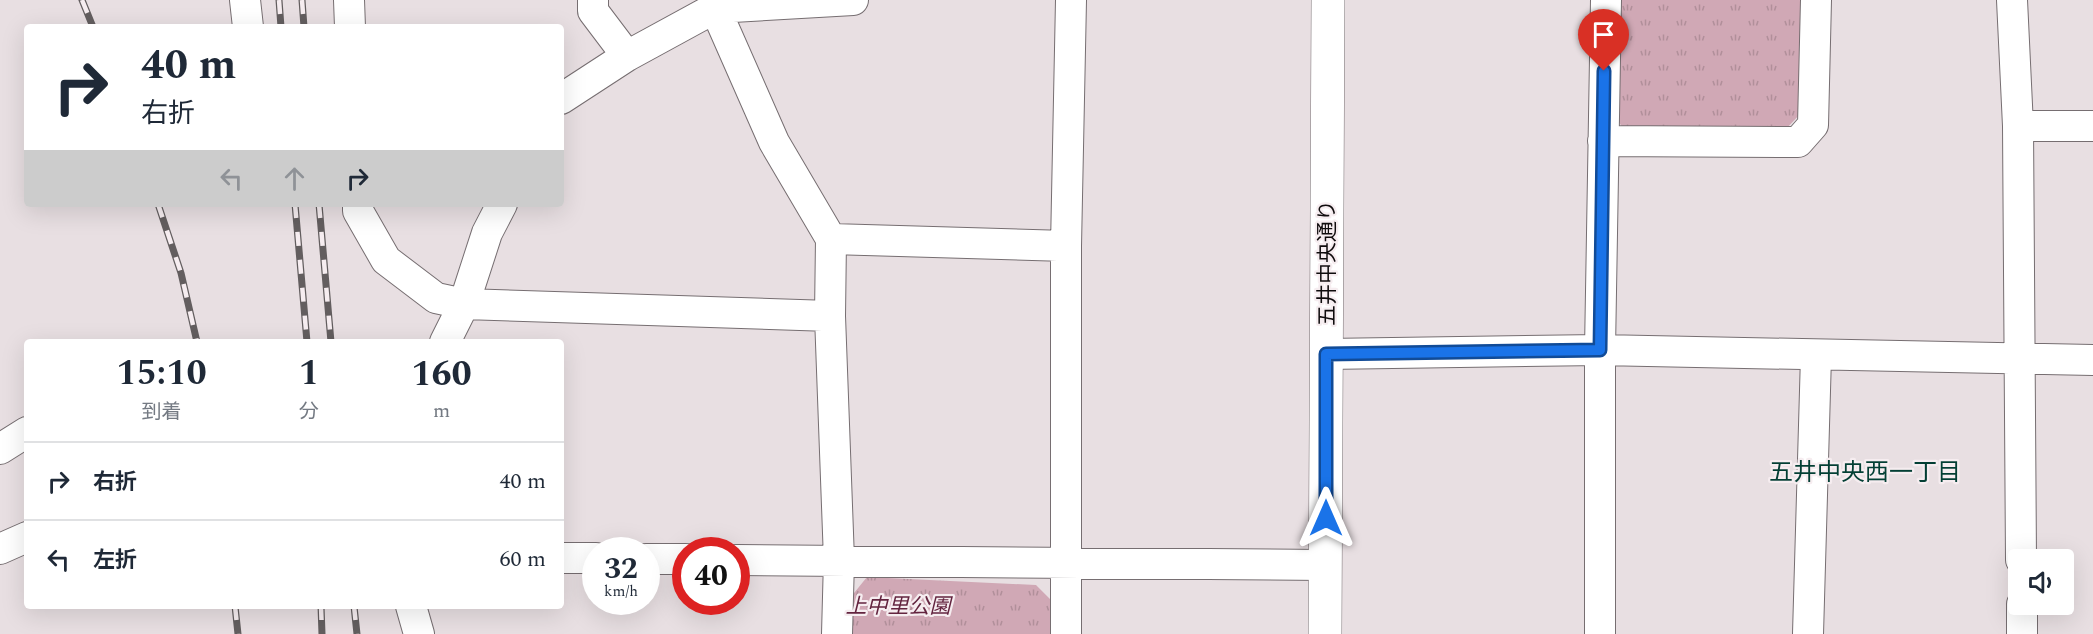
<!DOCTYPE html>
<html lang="ja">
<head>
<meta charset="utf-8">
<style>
  :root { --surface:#fff; --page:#f2f2f3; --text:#1f2937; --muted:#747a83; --line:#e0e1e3 }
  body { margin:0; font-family:Spectral,"Noto Sans JP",serif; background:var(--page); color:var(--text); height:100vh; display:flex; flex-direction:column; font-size:22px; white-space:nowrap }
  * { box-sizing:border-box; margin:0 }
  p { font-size:20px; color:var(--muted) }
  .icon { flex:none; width:33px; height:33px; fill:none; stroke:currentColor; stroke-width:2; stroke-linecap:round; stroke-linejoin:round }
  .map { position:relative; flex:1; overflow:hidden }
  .sheet { position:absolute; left:24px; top:339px; width:540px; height:270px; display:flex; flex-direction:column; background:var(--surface); border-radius:6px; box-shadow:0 6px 24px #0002 }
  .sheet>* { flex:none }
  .hud { position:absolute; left:24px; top:24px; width:540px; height:183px; border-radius:6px; box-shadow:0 6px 24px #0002; background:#fff; color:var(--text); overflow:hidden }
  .fabs { position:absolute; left:2008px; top:549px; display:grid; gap:12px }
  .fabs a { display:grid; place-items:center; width:66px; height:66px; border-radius:6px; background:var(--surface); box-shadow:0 6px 24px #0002; font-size:30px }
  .speed { position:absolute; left:582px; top:537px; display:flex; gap:12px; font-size:30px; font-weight:700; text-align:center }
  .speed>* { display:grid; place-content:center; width:78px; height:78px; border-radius:50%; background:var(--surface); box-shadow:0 6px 24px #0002; line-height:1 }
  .speed small { font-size:15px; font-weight:400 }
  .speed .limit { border:9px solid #d22; background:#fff; color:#111 }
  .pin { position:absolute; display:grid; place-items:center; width:51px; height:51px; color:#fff; margin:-62px -26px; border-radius:50% 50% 50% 0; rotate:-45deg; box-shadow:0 0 6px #0007 }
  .pin .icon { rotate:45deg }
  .me { position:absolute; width:66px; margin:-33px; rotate:0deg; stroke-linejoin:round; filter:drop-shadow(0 0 4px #0008) }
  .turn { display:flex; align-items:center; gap:21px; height:126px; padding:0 18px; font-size:27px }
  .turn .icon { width:78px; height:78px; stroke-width:2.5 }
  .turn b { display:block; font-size:42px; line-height:51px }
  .lanes { display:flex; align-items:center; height:57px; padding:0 18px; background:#0003; justify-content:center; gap:30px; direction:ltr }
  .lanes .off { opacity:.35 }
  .eta { display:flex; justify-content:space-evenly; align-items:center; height:102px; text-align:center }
  .eta b { font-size:36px; font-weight:700; line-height:42px }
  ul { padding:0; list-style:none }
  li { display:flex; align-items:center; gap:18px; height:78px; padding:0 18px; border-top:2px solid var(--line) }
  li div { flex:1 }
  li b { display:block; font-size:22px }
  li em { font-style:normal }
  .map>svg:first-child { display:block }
</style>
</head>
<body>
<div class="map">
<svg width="2093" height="634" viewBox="0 0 2093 634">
  <defs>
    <pattern id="park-tufts" width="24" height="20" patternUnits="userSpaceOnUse" patternTransform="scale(1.5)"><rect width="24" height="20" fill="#d0a8b5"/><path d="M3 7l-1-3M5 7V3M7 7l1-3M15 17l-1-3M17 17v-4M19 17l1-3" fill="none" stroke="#b18f9a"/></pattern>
  </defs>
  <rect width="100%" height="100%" fill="#e8dfe2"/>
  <path fill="url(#park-tufts)" d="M1619,0H1806L1802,112L1785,130L1623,128L1615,117Z
    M867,577L1036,585L1051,600V634H850V598Z"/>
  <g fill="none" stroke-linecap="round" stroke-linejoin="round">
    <defs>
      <path id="minor" d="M245,0L248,27
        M349,0L350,27
        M593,0V11L627,56
        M2012,0L2018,126L2021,560
        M715,8L774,142L831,239L830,316L839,560L837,634
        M561,99L627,56L715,8L853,0
        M2018,126H2093
        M1603,141L1798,142L1813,125L1816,0
        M358,204V211L386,260L436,298L464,304L830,316
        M831,239L1066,246
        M445,342L464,304L487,233L502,204
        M1326,354L1600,350L2093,360
        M0,449L27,432
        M0,549L27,537
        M561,558H596
        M646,559H686
        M736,560L1325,565
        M2022,604V634
        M411,606L419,634
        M1066,634V246L1071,0
        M1600,634V350L1606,0
        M1808,634L1816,356"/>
      <path id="tertiary" d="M1325,634L1328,0"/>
    </defs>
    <use href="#minor" stroke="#766e71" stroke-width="32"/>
    <use href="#tertiary" stroke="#766e71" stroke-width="34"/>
    <use href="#minor" stroke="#fff" stroke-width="30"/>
    <use href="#tertiary" stroke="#fff" stroke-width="33"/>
    <defs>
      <path id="rail" d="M82,0L93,27
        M279,0L281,27
        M302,0L304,27
        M158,204L181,273L197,342
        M295,204L307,342
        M319,204L331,342
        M235,606L238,634
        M321,606L322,634
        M354,606L357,634"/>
    </defs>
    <use href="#rail" stroke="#635e5f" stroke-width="7"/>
    <use href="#rail" stroke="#f6edf0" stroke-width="4.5" stroke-dasharray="14" stroke-linecap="butt"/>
  </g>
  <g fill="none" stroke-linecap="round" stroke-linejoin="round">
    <defs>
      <path id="route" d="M1326,518V354L1600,350L1604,71"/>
    </defs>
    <use href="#route" stroke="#114b97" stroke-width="15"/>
    <use href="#route" stroke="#1a73e8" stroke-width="10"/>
  </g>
  <g text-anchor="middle" stroke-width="4.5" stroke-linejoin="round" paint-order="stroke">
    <g font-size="21" fill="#0f0c0d" stroke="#f6edf0">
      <text transform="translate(1327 263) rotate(-90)" y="7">五井中央通り</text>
    </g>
    <g font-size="21" font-style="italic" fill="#63243f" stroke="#f6edf0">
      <text x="898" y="613">上中里公園</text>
    </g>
    <g font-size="24" fill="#033f34" stroke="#f6edf0">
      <text x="1865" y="480">五井中央西一丁目</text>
    </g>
  </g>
</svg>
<div class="fabs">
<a><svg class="icon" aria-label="sound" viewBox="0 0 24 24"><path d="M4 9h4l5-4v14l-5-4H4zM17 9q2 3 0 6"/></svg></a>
</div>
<div class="speed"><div>32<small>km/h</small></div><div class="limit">40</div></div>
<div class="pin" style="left:1604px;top:71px;background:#d93025"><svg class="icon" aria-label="arrive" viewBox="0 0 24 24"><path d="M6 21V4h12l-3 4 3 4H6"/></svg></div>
<svg class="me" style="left:1326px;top:518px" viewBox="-20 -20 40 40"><path d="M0-17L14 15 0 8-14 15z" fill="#1a73e8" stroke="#fff" stroke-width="4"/></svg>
<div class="hud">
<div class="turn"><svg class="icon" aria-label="right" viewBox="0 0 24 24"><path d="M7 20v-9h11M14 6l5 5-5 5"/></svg><div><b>40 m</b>右折</div></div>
<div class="lanes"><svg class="icon off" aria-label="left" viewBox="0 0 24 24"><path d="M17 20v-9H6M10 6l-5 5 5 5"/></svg><svg class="icon off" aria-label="ahead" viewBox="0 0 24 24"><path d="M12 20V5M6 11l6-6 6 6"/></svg><svg class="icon" aria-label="right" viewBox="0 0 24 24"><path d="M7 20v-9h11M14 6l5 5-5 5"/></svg></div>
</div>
<section class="sheet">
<div class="eta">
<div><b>15:10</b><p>到着</p></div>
<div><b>1</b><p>分</p></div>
<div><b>160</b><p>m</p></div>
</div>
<ul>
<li><svg class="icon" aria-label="right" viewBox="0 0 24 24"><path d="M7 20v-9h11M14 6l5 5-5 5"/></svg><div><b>右折</b></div><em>40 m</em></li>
<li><svg class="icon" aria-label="left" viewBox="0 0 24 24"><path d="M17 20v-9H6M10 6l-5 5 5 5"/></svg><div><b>左折</b></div><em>60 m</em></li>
</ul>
</section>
</div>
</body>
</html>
